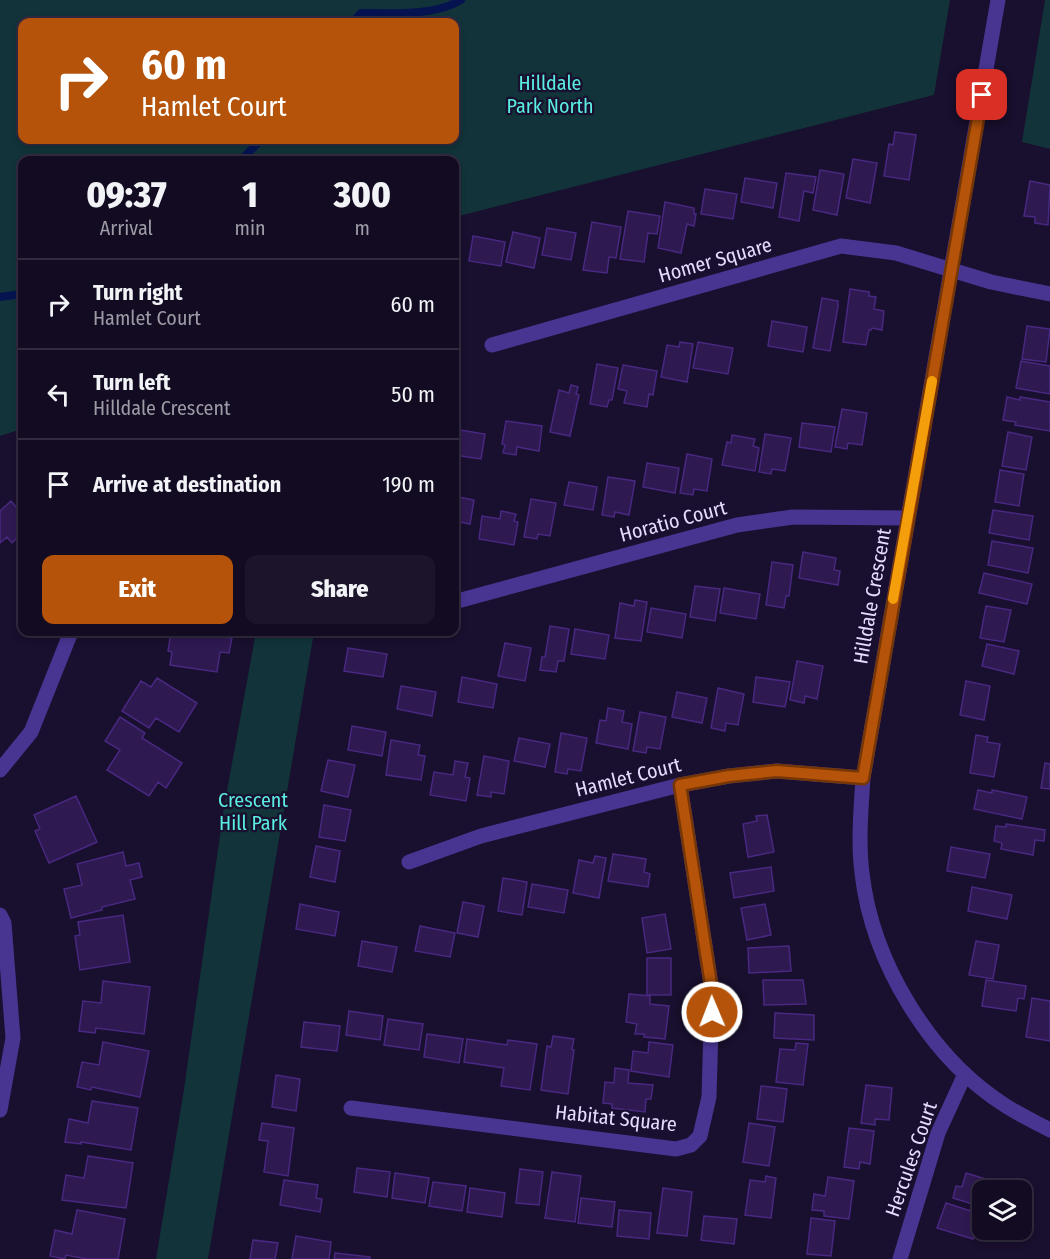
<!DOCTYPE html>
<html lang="en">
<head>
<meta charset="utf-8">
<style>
  :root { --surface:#130b22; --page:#1c142a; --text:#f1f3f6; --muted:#9d9ba5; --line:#322b40; --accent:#b45309 }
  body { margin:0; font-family:"Fira Sans Condensed",sans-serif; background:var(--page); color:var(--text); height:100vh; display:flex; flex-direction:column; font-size:22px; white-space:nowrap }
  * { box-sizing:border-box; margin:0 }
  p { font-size:20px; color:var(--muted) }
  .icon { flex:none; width:33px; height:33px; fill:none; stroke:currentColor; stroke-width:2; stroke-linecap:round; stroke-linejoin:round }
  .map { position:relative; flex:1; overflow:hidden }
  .panel { position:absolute; left:18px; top:156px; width:441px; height:480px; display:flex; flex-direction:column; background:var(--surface); border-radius:12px; box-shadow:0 3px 9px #0003,0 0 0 2px var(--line) }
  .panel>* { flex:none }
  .hud { position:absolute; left:18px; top:18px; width:441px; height:126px; border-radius:12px; box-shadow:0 3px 9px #0003,0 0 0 2px var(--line); background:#b45309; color:#fff; overflow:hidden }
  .tools { position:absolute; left:972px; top:1180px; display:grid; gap:12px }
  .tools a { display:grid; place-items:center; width:60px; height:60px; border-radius:12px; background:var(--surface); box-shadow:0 3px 9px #0003,0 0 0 2px var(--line); font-size:30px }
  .pin { position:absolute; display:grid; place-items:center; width:51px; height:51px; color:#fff; margin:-26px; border-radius:12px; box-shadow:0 3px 9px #0006 }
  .me { position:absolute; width:66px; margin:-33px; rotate:359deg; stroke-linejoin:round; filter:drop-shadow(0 0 4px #0008) }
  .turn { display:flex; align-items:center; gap:21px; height:126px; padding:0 24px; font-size:27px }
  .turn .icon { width:78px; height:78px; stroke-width:2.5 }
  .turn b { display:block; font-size:42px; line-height:51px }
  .eta { display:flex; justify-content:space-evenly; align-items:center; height:102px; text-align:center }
  .eta b { font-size:36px; font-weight:800; line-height:42px }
  .action { display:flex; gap:12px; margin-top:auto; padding:12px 24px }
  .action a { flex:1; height:69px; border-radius:12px; background:var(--accent); color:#fff; font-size:24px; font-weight:800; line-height:69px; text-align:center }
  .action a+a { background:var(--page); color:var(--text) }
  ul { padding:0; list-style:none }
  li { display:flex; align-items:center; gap:18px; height:90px; padding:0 24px; border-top:2px solid var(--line) }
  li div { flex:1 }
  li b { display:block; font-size:22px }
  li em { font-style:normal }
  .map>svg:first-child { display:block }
</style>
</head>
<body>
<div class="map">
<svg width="1050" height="1259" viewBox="0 0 1050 1259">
  <rect width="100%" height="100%" fill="#190f2e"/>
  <path fill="#113339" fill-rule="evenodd" d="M0,0H950L934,95L455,217L454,160H22V429L0,436ZM22,22H454V140H22Z
    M1045,0H1050V149L1022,142Z
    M256,632H314L208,1259H156L184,1089L224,807Z"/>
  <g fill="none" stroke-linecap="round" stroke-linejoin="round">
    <path stroke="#051451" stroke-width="8" d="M353,22L361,13C390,13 436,16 461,0
      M241,160L261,140
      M0,297L22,294"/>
  </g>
  <path fill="#2e1951" stroke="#482880" stroke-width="1.5" d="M895,132L916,135L909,180L884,176L889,144L893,145Z
    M853,159L877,163L870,203L846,198Z
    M820,170L844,174L837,215L813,210Z
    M786,173L816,177L813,193L804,191L799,221L779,217Z
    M745,178L777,183L773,208L741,202Z
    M1030,181L1050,185L1048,225L1035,223V217L1024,216Z
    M705,189L737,194L733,219L701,214Z
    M665,202L694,208V214H696L694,226L687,224L681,253L658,248Z
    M628,211L660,216L657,234L648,233L644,262L620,259Z
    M592,222L621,227L616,258L609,257L607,273L583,270Z
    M547,228L576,233L571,260L542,255Z
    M513,232L540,238L534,268L506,262Z
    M473,236L505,242L501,266L469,261Z
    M850,289L869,292V296L876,297L874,309L884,311L882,330L872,328L871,330H869L866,345L843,342Z
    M822,298L838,301V307L830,351L813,348Z
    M772,321L807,327L803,352L768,346Z
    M1027,326L1050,329L1046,362L1022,359Z
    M680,342L693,344L687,382L661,377L667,345L679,347Z
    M698,342L733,348L728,374L693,368Z
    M1021,361L1050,366V394L1016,388Z
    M597,364L618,368L612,400H609L607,407L590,404Z
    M623,365L657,371L653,395L649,394L647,407L624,403L627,391L618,389Z
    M571,385L578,387L576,394L579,395L570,436L550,432L559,390L569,393Z
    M1007,397L1020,400V397L1050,402V431L1015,425L1016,422L1003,420Z
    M842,409L867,413L862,445L848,443L847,449L835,447Z
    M506,421L542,426L539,451L517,447L516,455L503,453L505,445L502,444Z
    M802,423L835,427L831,452L799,447Z
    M454,429L485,434L481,459L454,455Z
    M1008,432L1032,437L1026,470L1002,466Z
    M765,434L791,438L785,471L772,469L771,474L759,472Z
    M732,435L755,439L753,446L759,448L755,471L722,465L727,442L731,443Z
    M687,454L712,459L707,491L694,489L693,495L680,493Z
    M647,463L679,468L675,493L643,487Z
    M1000,470L1024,474L1019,506L995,502Z
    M608,477L635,481L629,515L615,512L614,517L602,515Z
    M569,482L597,487L593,510L564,505Z
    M454,496L474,500L470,524L454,521Z
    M531,499L556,503L550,536L538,534L537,539L524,537Z
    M11,501L22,514V533L12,543L7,537L0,543V511Z
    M993,510L1033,516L1029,540L989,533Z
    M501,511L516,514L514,521L518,522L514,545L479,539L482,516L500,519Z
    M992,541L1033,548L1028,573L988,565Z
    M803,552L836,558L834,570L840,571L838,585L799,578Z
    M772,562L793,565L789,596H786L784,608L766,605Z
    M984,573L1032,584L1027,604L979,593Z
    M695,586L720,589L715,621L690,617Z
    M724,588L760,594L756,619L720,613Z
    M635,600L647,602L641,641L615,638L620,603L634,606Z
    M986,606L1011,610L1004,642L980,638Z
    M651,608L686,614L682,638L647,632Z
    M550,626L569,629L564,661H558L556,672L540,670L542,657H545Z
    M575,629L609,635L605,659L571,654Z
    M171,632H223L222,637L232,638L229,653L220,652L217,672L170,665L172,652L168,651Z
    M505,643L531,648L525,681L498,676Z
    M987,644L1019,651L1014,674L982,666Z
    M348,648L387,654L383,677L344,671Z
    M797,661L823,666L817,699L805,696L804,703L790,700Z
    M462,677L497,684L493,708L458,702Z
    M756,677L790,682L785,707L753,702Z
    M157,678L197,703L179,732L156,718L149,728L122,711L141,681L151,687Z
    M966,681L990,686L984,720L960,715Z
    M401,686L436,692L432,716L397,709Z
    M718,688L744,694L738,725L726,723L725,731L711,728Z
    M677,692L707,698L702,723L672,717Z
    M608,708L624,711L622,722L632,724L628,749L596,743L600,720L606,721Z
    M640,712L666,717L660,749L647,747L646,753L633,751Z
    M120,717L145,733L142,738L182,763L166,788L158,782L149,796L107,770L120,750L105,741Z
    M352,726L386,732L382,756L348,750Z
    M561,733L587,738L581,771L568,769L567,774L555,772Z
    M976,735L988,737L987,742L1000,744L994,777L970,773Z
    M519,738L550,744L545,767L514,761Z
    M391,740L420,745L418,755L425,756L421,780L386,775Z
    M484,756L509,761L504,794L491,792V797L477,795Z
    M328,760L355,765L348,797L321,791Z
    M455,761L468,763L465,777L470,778L466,801L430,795L434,772L453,775Z
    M1045,763L1050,764V789L1041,788Z
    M978,790L992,793V790L1027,797L1022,819L974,809Z
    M76,796L97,842L49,863L35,831L40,829L34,815Z
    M324,805L351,810L345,841L319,837Z
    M767,815L774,852L748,857L743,824L757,821L756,816Z
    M1006,824L1045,830L1044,841L1035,840L1033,855L1001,849L1002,843L994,841L996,826L1006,827Z
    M316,846L340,851L335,882L310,877Z
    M951,847L990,854L985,878L947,871Z
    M123,852L126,866L139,863L142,877L130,880L135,899L102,907V910L71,918L64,889L82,885L77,864Z
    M613,854L646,859L644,872L650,874L648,887L608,881Z
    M595,856L606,858L599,898L573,893L579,860L593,863Z
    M771,867L774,891L734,898L730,873Z
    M503,878L527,882L522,915L498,911Z
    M532,884L568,890L564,913L528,907Z
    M972,887L1012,895L1007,919L968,911Z
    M463,902L484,906L478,937L457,933Z
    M300,904L339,912L335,936L296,929Z
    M765,904L771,935L747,940L741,908Z
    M665,914L671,949L647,953L642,918Z
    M123,915L130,962L80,970L75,936L80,935L78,922Z
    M420,926L455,933L450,957L415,951Z
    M362,941L397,947L392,972L358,966Z
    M976,941L999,945L993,979L969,975Z
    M789,946L791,971L749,973L748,948Z
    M647,958H671V995H647Z
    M763,980H803L806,1004L764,1005Z
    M986,980L1026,986L1024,999L1018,998L1016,1011L982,1006Z
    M103,981L150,987L144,1034L96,1028L95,1033L79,1031L83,1001L101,1003Z
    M629,994L650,996V1004L669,1006L665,1039L644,1037V1034H635L637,1024L626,1022Z
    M1032,998L1050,1001V1041L1026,1037Z
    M349,1011L383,1016L380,1040L346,1035Z
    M775,1013L814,1015V1040L774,1038Z
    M388,1019L423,1024L419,1050L384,1045Z
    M304,1022L340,1026L337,1051L301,1047Z
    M427,1034L463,1039L459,1063L424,1057Z
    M553,1036L574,1039L572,1049L574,1050L568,1094L541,1090L547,1046L551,1047Z
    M467,1039L507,1045L508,1040L537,1044L530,1090L501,1086L504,1068L464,1062Z
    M103,1042L149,1051L140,1097L92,1087L91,1090L77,1087L82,1062L99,1065Z
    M649,1042L673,1045L669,1077L631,1071L633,1051L648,1053Z
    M796,1043L808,1044L803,1085L776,1082L780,1049L795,1050Z
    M615,1068L629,1070L628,1083L653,1085L651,1099H646L645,1112L612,1108V1104L603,1103L605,1082L614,1083Z
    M276,1075L300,1079L296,1111L272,1107Z
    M866,1085L892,1088L889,1120L875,1119V1125L861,1123Z
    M761,1086L787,1089L783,1122L757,1119Z
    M92,1101L138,1108L131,1150L81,1142V1144L65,1142L69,1119L88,1123Z
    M262,1123L294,1128L288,1176L264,1172L268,1141L259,1140Z
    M749,1123L775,1127L769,1166L743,1162Z
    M849,1128L874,1131L870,1164L860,1162L859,1169L844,1167Z
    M88,1156L133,1163L126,1208L62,1200L66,1175L84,1178Z
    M357,1168L390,1172L387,1197L354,1192Z
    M520,1169L543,1172L539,1205L516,1203Z
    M552,1172L581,1176L575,1222L545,1218Z
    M395,1173L429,1178L425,1203L392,1198Z
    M966,1173L999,1183L997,1191H982V1207L953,1198L956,1186L962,1187Z
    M766,1176L776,1178L771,1218L745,1215L750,1180L765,1182Z
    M828,1177L854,1181L849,1219L824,1216V1211L812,1210L814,1194L825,1196Z
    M284,1180L318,1185L316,1198L322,1199L320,1212L280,1205Z
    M433,1182L466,1186L462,1211L429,1206Z
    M470,1188L505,1193L502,1217L467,1212Z
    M663,1188L692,1192L687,1236L657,1233Z
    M581,1198L615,1202L612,1227L578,1223Z
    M946,1203L980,1214L973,1239L937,1228Z
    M77,1210L125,1219L118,1259H87L66,1255L65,1259L50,1256L55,1230L72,1234Z
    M619,1210L651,1213L649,1239L617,1236Z
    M704,1216L737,1219L734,1244L701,1240Z
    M811,1218L835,1221L831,1256L807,1254Z
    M296,1236L331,1242L329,1259H292Z
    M253,1240L278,1243L275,1259H250Z
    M335,1253L370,1257V1259H334Z"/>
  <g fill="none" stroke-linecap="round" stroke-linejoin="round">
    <path stroke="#483592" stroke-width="15" d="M998,0L863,778C861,809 858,842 862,873C872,962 930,1058 1006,1106C1020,1115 1035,1122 1050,1130
      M492,345L841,246L896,253L991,282L1050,294
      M454,602L737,525L793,517L907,518
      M0,770L31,732L71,632
      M409,862L481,836L680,785L729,776L777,771L863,778
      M0,915L4,923L13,1038L0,1110
      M351,1108L676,1149L691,1145L700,1136L709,1097L712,991L680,785
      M900,1259L938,1133L965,1074"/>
  </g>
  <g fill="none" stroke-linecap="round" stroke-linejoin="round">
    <defs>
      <path id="route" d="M712,1012V991L680,785L729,776L777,771L863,778L982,95"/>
    </defs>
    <use href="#route" stroke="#753606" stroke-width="15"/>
    <use href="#route" stroke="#b45309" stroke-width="10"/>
    <path stroke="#f59e0b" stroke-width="10" d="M893,599L932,381"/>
  </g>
  <g text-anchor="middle" stroke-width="4.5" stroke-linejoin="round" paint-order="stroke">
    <g font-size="20" fill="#5aede1" stroke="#190f2e">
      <text x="550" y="90">Hilldale<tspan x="550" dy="23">Park North</tspan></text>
      <text x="253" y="807">Crescent<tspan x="253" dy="23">Hill Park</tspan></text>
    </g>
    <g font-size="20" fill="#e6dcff" stroke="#190f2e">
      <text transform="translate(715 260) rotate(-16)" y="7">Homer Square</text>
      <text transform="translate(673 521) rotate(-15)" y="7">Horatio Court</text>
      <text transform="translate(872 596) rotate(-80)" y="7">Hilldale Crescent</text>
      <text transform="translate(628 777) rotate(-14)" y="7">Hamlet Court</text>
      <text transform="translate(616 1118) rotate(6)" y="7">Habitat Square</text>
      <text transform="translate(911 1159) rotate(-71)" y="7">Hercules Court</text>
    </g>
  </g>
</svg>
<div class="tools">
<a><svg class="icon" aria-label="layers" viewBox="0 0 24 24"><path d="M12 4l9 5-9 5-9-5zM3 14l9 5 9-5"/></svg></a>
</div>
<div class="pin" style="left:982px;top:95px;background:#d93025"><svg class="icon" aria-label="arrive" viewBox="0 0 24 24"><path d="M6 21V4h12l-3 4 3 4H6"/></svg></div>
<svg class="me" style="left:712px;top:1012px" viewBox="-20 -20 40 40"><circle r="17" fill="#b45309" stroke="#fff" stroke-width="3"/><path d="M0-11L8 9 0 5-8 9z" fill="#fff"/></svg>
<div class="hud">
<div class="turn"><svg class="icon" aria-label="right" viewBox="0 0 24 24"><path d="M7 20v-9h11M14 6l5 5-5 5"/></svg><div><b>60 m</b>Hamlet Court</div></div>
</div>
<section class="panel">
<div class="eta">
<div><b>09:37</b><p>Arrival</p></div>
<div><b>1</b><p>min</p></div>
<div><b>300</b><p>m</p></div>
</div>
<ul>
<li><svg class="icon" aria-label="right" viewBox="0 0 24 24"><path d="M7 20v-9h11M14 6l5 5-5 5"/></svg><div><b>Turn right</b><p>Hamlet Court</p></div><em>60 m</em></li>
<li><svg class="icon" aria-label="left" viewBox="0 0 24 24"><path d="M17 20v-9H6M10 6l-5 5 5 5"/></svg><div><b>Turn left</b><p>Hilldale Crescent</p></div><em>50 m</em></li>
<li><svg class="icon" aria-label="arrive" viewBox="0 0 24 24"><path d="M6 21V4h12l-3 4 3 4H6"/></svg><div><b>Arrive at destination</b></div><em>190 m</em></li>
</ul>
<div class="action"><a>Exit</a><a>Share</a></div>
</section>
</div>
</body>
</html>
